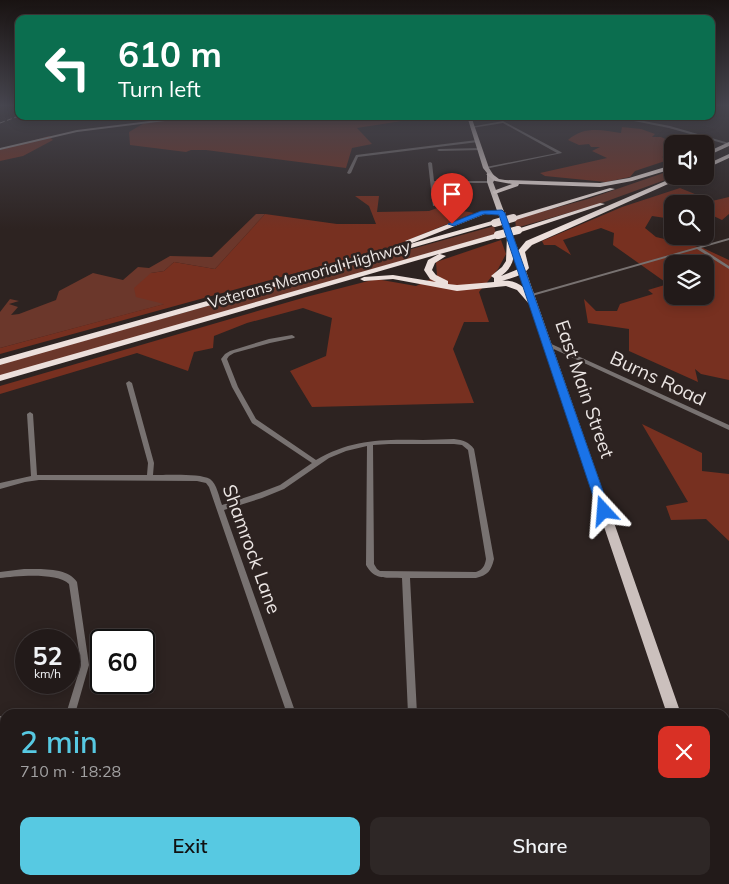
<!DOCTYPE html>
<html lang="en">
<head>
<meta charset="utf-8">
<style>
  :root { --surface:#221a19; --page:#2e2726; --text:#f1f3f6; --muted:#a2a1a2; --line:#3f3838; --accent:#57c9e2 }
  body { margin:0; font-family:Mulish,sans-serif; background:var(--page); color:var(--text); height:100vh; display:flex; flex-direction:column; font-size:19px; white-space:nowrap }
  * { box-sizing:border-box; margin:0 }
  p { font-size:16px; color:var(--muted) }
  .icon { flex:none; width:28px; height:28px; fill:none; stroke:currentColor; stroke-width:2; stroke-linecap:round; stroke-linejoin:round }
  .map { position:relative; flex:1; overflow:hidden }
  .drawer { position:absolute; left:0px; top:709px; width:730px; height:176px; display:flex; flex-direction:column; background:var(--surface); border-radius:15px 15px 0 0; box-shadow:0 2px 12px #0003,0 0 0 1px var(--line) }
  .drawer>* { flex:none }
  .banner { position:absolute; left:15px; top:15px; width:700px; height:105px; border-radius:10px; box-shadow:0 2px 12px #0003,0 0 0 1px var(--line); background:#0b6e4f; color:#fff; overflow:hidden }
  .tools { position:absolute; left:664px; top:135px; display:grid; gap:10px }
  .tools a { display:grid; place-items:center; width:50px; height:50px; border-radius:10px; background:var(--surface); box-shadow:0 2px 12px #0003,0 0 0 1px var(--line); font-size:25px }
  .speed { position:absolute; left:15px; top:629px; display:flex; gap:10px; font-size:25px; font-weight:700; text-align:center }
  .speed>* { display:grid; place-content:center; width:65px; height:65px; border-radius:50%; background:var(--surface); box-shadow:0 2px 12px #0003,0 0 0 1px var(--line); line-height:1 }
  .speed small { font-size:12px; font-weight:400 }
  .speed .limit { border:2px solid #111; border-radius:8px; background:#fff; color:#111 }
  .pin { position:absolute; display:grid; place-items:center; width:42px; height:42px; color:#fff; margin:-51px -21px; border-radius:50% 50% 50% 0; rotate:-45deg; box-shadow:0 0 5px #0007 }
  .pin .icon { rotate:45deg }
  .me { position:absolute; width:55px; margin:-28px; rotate:341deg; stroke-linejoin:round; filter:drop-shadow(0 0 4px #0008) }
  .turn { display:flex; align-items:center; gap:18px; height:105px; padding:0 20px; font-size:22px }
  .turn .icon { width:65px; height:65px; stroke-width:2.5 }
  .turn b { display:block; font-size:35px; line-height:42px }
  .round { display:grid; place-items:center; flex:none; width:52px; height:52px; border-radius:10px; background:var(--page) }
  .overview { display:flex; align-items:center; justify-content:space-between; height:85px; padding:0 20px }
  h1 { font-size:30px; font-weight:600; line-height:38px; color:var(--accent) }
  .button { display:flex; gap:10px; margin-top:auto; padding:10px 20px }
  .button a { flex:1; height:58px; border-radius:10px; background:var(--accent); color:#111; font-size:20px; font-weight:600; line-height:58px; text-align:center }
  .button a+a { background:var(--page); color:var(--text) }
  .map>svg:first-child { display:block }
</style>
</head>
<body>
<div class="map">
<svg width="729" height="884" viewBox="0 0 729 884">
  <rect width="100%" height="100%" fill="#2d2321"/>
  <path fill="#6b372b" d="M672,170V176H676L599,204L516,228L515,219L588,199Z
    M256,214H265L215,269L174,262L164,271L151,273L165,304L0,348V312L10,299L19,301L9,304L18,307L11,315L19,314L56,300L59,291L93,273L123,280L138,267L149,268L170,256L212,257Z
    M494,226L496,234L0,376V364Z"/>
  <path fill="#773020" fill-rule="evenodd" d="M168,116H177L179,119L205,116L427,117L357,128L372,144L352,148L346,168L206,150H191L186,152L130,145L129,132L146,122L169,120Z
    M622,127L641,129L655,134L652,137H661L676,144H672V153L662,157L668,160L635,171L630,177L606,182L545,176L540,173L607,158L592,151L600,147H591L589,144L579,145L568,140C584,126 601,130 621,133Z
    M49,136L53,140L23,156L0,161V150Z
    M680,188L712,201L729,197V214L722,220L705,212V204H672V219L652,216L645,228L656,237L703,248L729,260V380L701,374L695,369L698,382L629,351V329L588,323L584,299L596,311H617L620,304L653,294L648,290L668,284L613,245L614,233L601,228L563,240L571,255L555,245H544L542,241L622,207ZM672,264H705V296H672Z
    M432,192H448L453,209L474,213L394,246L0,354V348L164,304L136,297L134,288L151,273L164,271L174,262L215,269L265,214L337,224H376L369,206L355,196H379L377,212L429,211L440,207Z
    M501,240L506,254L498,269L479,292L489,322H464L453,349L474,403L312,407L290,371L326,356L332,318L303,308L247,323L214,336L213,348L194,352L188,371L137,353L0,394V386L306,297L376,279L416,286L437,276L436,262Z
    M642,424L702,453V471L729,474V541L706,519L671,520L666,506L688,502Z"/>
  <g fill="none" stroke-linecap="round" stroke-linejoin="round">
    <path fill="#787271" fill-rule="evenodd" d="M503,121L561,152L562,153L485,169L484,168L486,167L557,153L503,123L472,128L470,127Z
      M477,140L478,142L358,157L351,173L349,174L347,173L356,155Z
      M480,148H481V150L439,151L437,150L439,149Z
      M430,162L432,163L434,181H490L492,182L490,183H434L436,205L433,206L428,163Z
      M729,238V240L701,248L729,266V269L697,249L532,296H528V295Z
      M292,335L295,337L294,338L270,343L234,353L229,356L227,359L238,387L256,419L316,460C351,439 384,439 423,440C433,440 444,439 454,439C463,440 469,442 474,449L494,559C491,571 488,575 476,578H410L417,714H408L402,578C386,577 375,581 366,565L367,446L346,451L329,458L284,489L262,498L224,510L296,714H287L209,487L206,483L197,481L39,480L25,482L0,489V483L31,476L27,414L30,412L33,414L37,475H147L148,463L126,383L129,381L132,383L154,463L153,475C166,475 200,473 210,479C217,484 219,497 222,505L259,493L280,485L312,463L252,423L232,387L221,359L225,354L230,351L269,339ZM389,444H454L462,445L468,450L486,559C485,565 483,570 476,572L380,571L377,569L374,564L373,445Z
      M547,342L729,425V430L545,345L544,344Z
      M24,569C39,569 68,567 77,582L89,665L75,714H66L81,665L69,584C57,572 16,576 0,578V572Z
      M0,716H5V726H0Z
      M725,795H729V805H725Z
      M9,880H19L18,884H8Z
      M230,880H240L239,884H229Z
      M450,880H460V884H450Z"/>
    <path fill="#787271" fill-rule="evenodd" d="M609,116H618L670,126L729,143V145L669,128Z"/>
    <path fill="#a69e9c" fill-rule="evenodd" d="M190,116H205L77,132L0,150V148L77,130Z"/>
    <path fill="#cbc0bd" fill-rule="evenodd" d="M519,269L526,271L681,714H667L518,271Z
      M725,855L729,856V883L723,880H725Z"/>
    <path fill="#dcd0cc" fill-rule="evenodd" d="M467,116H471L489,168L496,179L493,182L526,271L525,273L518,271L487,182V173L483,168Z"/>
    <path fill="#ecdfdb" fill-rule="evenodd" d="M729,142V146L705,157V153Z
      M729,154V158L705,169V165Z
      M672,165V169L632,181L600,187L519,184L518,186L495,194L493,193V191L512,184L495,181L486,174L491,173L499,179L505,180L600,183L629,178Z
      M677,176H686L532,245L525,252L529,268C523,276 511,278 502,281C518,279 527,290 536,301V305H530L517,290L506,286L457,291L393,279L364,281L360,279L364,277L393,275L436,282L430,279L424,270L428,260L439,254L0,381V375L498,233H501V237L440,254L446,256L435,263L432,270L436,275L448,281V284L457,285L494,282V278L491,276L502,267L506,261L507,236L514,238C515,254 515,266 501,276L521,268L517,252L526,241Z
      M610,188L615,189L516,220L509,218Z
      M600,203L605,204L521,232L514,230Z
      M482,211H502L506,213L502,215L485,214L412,243L405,241Z
      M492,221L499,223L0,365V359Z"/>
    <path stroke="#afa8a6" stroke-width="1" stroke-dasharray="5 2.5" stroke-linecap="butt" d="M0,123L19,116"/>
    <path stroke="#ecdfdb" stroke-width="8" d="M495,223L513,218
      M498,235L518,230"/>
  </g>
  <linearGradient id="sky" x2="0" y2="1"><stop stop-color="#191312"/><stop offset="0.46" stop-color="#46454e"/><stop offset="1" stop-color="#46454e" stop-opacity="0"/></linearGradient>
  <rect width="729" height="229" fill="url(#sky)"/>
  <path fill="#1a73e8" stroke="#114b97" d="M502,210L505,213L610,511L609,515L604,516L600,515L598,511L499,215L484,214L454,226L448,224L481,211Z"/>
  <g text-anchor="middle" stroke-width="5" stroke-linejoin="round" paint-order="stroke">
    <g font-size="16" fill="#ece6e4" stroke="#2d2321">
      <text transform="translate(309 274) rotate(-16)" y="6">Veterans Memorial Highway</text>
    </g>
    <g font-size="19" fill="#ece6e4" stroke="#2d2321">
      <text transform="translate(658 378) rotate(25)" y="7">Burns Road</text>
      <text transform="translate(585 389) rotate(71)" y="7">East Main Street</text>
      <text transform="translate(252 549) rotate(70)" y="7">Shamrock Lane</text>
    </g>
  </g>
</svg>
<div class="tools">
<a><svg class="icon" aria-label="sound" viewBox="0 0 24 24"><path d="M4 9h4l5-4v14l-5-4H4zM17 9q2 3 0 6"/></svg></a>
<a><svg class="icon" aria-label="search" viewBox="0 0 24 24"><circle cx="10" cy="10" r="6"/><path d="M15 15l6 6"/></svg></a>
<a><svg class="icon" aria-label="layers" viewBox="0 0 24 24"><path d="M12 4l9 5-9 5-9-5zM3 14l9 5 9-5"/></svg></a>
</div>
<div class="speed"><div>52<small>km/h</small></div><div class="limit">60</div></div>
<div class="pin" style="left:452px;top:224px;background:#d93025"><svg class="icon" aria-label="arrive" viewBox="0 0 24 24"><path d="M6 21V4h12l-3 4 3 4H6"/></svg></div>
<svg class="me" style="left:604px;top:511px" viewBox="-20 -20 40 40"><path d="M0-17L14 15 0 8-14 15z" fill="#1a73e8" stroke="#fff" stroke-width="4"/></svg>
<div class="banner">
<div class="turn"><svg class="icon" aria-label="left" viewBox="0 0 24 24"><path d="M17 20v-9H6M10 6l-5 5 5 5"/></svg><div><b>610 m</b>Turn left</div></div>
</div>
<section class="drawer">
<div class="overview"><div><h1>2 min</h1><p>710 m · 18:28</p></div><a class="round" style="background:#d93025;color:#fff"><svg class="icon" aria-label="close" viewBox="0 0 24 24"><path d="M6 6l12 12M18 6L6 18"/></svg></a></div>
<div class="button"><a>Exit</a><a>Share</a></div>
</section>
</div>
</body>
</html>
